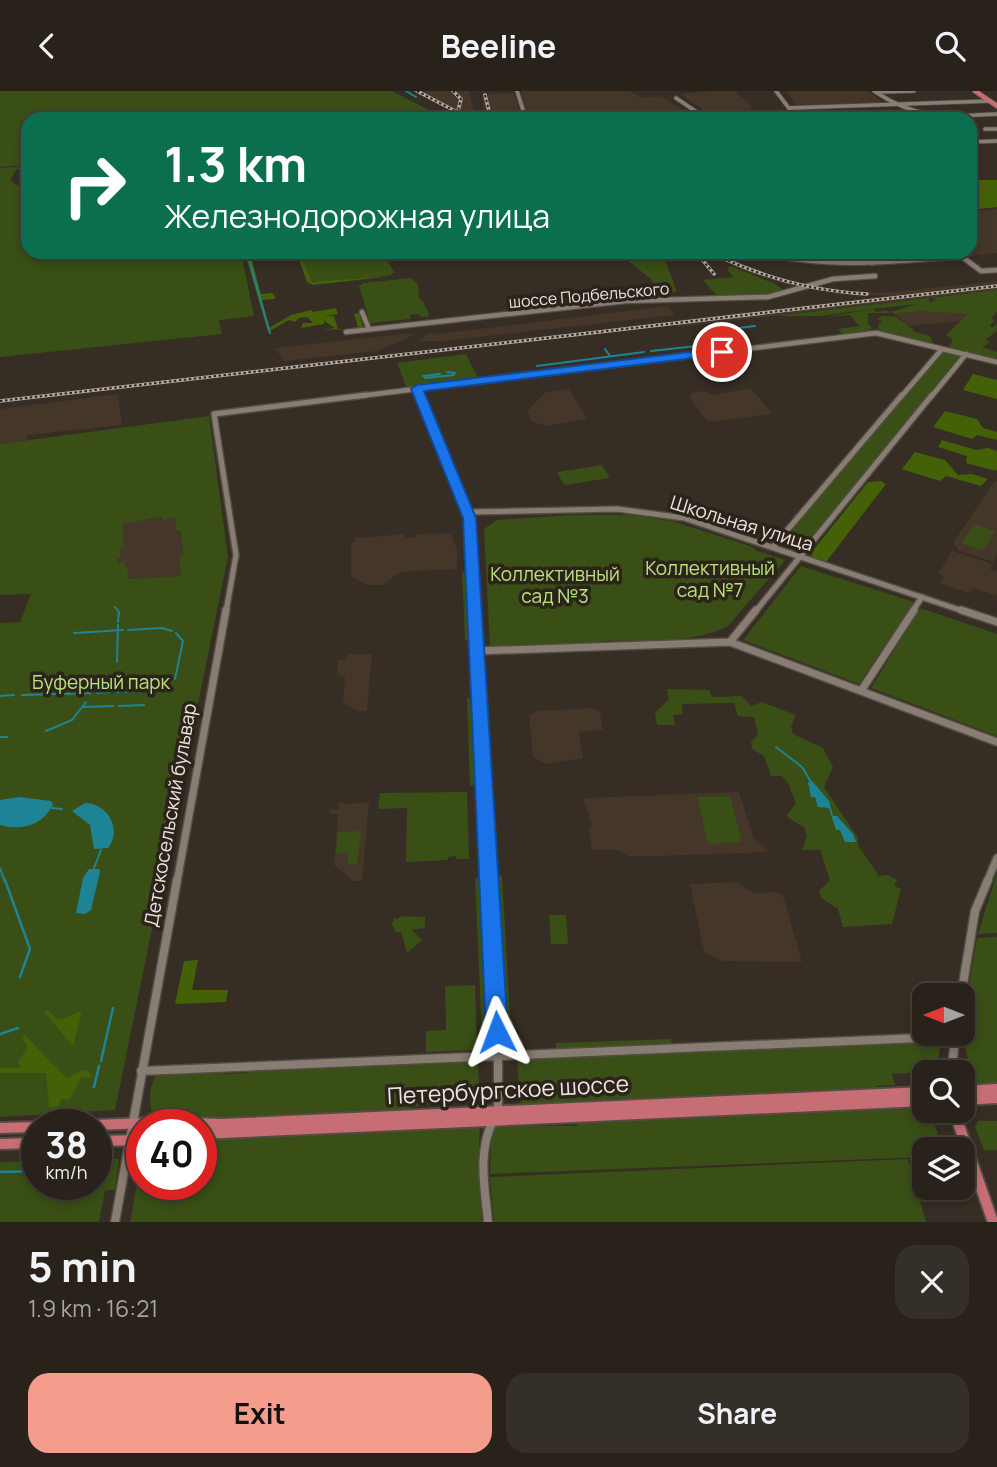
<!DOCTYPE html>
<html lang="en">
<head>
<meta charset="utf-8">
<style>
  :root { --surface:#28221b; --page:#342f28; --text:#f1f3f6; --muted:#a5a4a3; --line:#443f3a; --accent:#f49d8d }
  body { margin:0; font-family:Manrope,sans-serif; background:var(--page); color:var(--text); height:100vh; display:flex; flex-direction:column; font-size:26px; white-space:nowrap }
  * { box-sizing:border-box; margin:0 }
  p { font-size:23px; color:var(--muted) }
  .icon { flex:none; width:38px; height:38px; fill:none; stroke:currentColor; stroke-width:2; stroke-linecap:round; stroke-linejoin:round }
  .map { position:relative; height:1131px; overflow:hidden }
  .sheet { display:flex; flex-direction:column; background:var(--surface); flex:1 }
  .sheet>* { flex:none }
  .top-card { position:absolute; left:21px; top:21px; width:956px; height:147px; border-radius:21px; box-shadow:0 4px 10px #0003,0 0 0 2px var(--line); background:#0b6e4f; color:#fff; overflow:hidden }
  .needle { width:46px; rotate:270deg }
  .controls { position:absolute; left:912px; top:892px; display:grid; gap:14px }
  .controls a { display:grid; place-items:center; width:63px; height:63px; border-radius:14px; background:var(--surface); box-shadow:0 4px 10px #0003,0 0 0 2px var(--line); font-size:35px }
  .speed { position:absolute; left:21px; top:1018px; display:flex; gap:14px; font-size:35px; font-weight:700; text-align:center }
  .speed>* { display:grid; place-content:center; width:91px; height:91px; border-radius:50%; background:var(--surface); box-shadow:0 4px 10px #0003,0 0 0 2px var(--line); line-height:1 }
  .speed small { font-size:18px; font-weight:400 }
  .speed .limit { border:10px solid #d22; background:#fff; color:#111 }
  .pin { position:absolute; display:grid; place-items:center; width:60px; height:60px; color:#fff; margin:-30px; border:4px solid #fff; border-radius:50%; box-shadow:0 2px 7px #0007 }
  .me { position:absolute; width:77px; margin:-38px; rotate:357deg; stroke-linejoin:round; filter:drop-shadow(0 0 5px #0008) }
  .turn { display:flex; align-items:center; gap:24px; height:147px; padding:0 28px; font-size:32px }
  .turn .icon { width:91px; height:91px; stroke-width:2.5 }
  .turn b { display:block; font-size:49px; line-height:60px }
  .round { display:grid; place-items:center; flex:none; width:74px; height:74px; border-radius:21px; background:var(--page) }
  .head { display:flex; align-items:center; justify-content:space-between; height:119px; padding:0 28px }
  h1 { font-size:42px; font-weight:700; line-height:52px }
  .cta { display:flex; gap:14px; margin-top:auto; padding:14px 28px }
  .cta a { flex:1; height:80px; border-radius:21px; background:var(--accent); color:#111; font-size:28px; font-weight:700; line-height:80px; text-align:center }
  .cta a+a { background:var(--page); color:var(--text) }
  header { display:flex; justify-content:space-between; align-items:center; height:91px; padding:0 28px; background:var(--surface); font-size:32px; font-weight:700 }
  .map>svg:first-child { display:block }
</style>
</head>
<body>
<header><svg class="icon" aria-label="back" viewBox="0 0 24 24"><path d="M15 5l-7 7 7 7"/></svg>Beeline<svg class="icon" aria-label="search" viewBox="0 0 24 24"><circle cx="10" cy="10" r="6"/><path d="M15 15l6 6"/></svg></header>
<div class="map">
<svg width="997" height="1131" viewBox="0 0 997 1131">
  <rect width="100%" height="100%" fill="#362d24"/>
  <path fill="#443628" d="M411,0H469L474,20L460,21L463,28H459L454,21Z
    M521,0H629L642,7L661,5L696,28H539L525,22Z
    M711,0H735L751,14L752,20L763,21L769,25L788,22L794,28H717L680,3Z
    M786,0H868L884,13L797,16Z
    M514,2L520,21L493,24L494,28H488L484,24L482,3Z
    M997,118V162L971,165L966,161H970V121Z
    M708,161L769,188L825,199L884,202L997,190V199L677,236V229L887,205L816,199L785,193L761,186L741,178Z
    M668,215L675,224L443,250H418L431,241L437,243Z
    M942,215L970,223L961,230L909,235L891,221Z
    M411,242L414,244L378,260L284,270L275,257Z
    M751,297L772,323L713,331L707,330L689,306L693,301L703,300L714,304Z
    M569,298L587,328L546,335L531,330L527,320L546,301Z
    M118,303L122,334L27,344V349L0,353V318Z
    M994,391H997V464L993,471L960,460L953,452Z
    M163,426V428L176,426V440L181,441L183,463L179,464L181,485L129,488L127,476L118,472L117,468L119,458L124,457L123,433Z
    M451,442L457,459V478L400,481L383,494H367L351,485V451H355V447L405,443V447H415L416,443Z
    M952,460L993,473L990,478L997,481V505L973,497L970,502L940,493L944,485L938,483Z
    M347,563H372L367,620H357L343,611L345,586L337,583L338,569L347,568Z
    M592,617L600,621L603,639L579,641L583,667L546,673L533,666L529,624L537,620Z
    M739,701L754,748L770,761L656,765H628L619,759H592L589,740L592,733L583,707Z
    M339,711L348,713L369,711L362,790H353L334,774L338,723H330V718H339Z
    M736,791L754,802L777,801L783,804L802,871L722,870L704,861L690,793Z"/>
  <path fill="#394f15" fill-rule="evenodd" d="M0,0H392L446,28H28V74L0,76Z
    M28,75V78H17L10,89L28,102V161H205C215,170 229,167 242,166L254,225L219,229L222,243L0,266V77Z
    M387,161V169L394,181L391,184L325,192L311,190L299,162Z
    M617,161H662L677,201L657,203L652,189Z
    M864,161L911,163L952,161L956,164L888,171L880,165L883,171L874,170Z
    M730,175L773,192L784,199L770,203L717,205L703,189L733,186L727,178Z
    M410,187L418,193L419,208L423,210L429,223L428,226H421L418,223L410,224L411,228L370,232L359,195L364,192Z
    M997,199V220L991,228L995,230L990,234L992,237L997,232V240L986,248L990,251L982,256L997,261V270L949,256L953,249L946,244L968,223L922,220L895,223L891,221L916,213L873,218L877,221L886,219L890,222H868V232L872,237L866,242L844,245L838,238L859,235L850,224L825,226L872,218L820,225H776L929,207V211H932L936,208L931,207Z
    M883,225L896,226L914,239L912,240L930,245L934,254L879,240L878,233L883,231L877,228Z
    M942,260L962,266L804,458L781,450Z
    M466,263L479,289L407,298L397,272Z
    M209,325L228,466L115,1019L0,1026V532L20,531L31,503L0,504V353ZM162,426L163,429L176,426V439L181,441L183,463L179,464L181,485L129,488L127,476H125V471L118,472L117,468L121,467L119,458L124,457L123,433Z
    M602,374L610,387L564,394L557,381Z
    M571,424H631L672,430L753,456L757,460L785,469L728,535C691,554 640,549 599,550L603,554L531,553L527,556L490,557L484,438L497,429Z
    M974,433L995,440L983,459L961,452Z
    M801,475L914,511L859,593L743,549Z
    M462,481L469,483L472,549H465Z
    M920,517L997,543V645L871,597Z
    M667,598L709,599L712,606L742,605L751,615L762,611L796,624L791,636L793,643L823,657L833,676L824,696L858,747V754L879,785L887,784L897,789L894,795L901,798L892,833L843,836L838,818L821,807L819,800L830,789L820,759H802L807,746L804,736L788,727L787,723L796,713L789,694L782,685H771L764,665L752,658L751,651L758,643L754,626L738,625L734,612L682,613L683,623L673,624L675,634H657L655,622L669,608Z
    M467,607H475L478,694L470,695Z
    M467,701L469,768H456V765L448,766V769L406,771L407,717L378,718L380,702Z
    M730,705L742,751L708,753L697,706Z
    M361,740L357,773H348V762H336L338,741Z
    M997,782V842L978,843Z
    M494,785H502L510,925H501Z
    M475,787H484L491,952L482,949Z
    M549,824H566L568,853H551Z
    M402,825L425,826V837L412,839L422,849L407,862L401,841H396L392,834L394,827L397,828Z
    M997,846V995L973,996L965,954L969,918L965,917L977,847Z
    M475,894L477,959L426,961V940L446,939L445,895Z
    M671,948L672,955L556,959V952Z
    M941,950L936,980L892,983L895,994L876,995L877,998L865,1000L520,1014L517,968Z
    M478,969L479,996L430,999V1013L399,1019L207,1028L153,1026C149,1012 148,997 157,983L225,980V983L247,982L248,979Z
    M924,1014V1020H930L943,1059H924V1066L490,1083L492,1034L577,1035V1032Z
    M978,1030H997V1059H984L975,1036Z
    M480,1035L478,1076L482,1131H130L142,1065V1094H201V1048L212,1045Z
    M119,1068L115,1098L105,1100L99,1131H0V1071L37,1070V1094H96V1069Z
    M908,1068L926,1131H494L490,1086Z"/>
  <path fill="#446108" d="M970,89H997V116L970,119Z
    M278,161H304L299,162L312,191L394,185L313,194L307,191L297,162L254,165L252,169L261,203L272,202L275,205V208L262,209L269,237L291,224L311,219L313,221L336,217L338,223L324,225H334L338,239L358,236L354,223L359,222L363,237L321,239L335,237L324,230V233L301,237L303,232H313L307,226L299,227L295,231L289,229L268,241L246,166Z
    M973,283L997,289V308L963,299Z
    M945,320L977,328L983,337L997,341V349L977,344L972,348L933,336Z
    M942,349L976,359L988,357L997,360V378L996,380L966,372L967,365L938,356Z
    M915,361L945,369L958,384L972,383L988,388L981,395L946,385L940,390L904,379L902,378Z
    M868,391L881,390L886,393L826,471L812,466L811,462Z
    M198,869L192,899H228L226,911L175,913L184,870Z
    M47,919L58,929L82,920L73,955L45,922Z
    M25,944L67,988L81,979H87L93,986L81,987L70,1008H61L59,1015L49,1017L46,982H0V977H20L18,970L28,957L22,946Z"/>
  <path fill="#1e8495" d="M808,691H813L829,710L833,725H837L853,743L856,751H845L840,739H836L829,717L818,716L815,706H811Z
    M19,706L51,710L53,713C43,735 21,740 0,734V709Z
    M85,712C107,712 123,738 108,757L94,758L90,734L72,720Z
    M89,778H99L100,781L91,819L85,823L76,822L83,787Z"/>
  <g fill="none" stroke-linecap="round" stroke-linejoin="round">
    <path stroke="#1e8495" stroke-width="2" d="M406,0L416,6
      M270,242L248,165L291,161
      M734,251L717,253L706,241L755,235
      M605,258L610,265
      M651,260L706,254
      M537,275L644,261
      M447,281L455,282
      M423,285L440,283
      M425,287L454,284
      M115,516L119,521L118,531
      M128,539L162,537L172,540
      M74,542L123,539
      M117,571L118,534
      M175,588L183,550L176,542
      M115,601L148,600
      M97,602L110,601
      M61,603L91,602
      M22,604L55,603
      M0,605L14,604
      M119,615L144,614
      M84,616L113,615
      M46,640L72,629L86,611
      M0,646H7
      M776,656L802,676L811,691
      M52,717L62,718
      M0,777L5,791
      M94,777L101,759"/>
    <path stroke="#1e8495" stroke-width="2.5" d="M5,789L30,858L20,886
      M0,943L18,937
      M101,970L113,917
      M94,996L99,975
      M0,1081L37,1080"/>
    <defs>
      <path id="minor-far4" d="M517,0L524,22
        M776,0L797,28
        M874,0C917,29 947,26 997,23
        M876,1L914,0
        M676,7L707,28
        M789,17L990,10
        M985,38H997
        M970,51L997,50"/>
      <path id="minor-far3" d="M759,161C824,178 894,171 960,165
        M862,161L872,172
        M957,162L981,180L997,179
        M362,221L369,238
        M346,241L626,210L768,206L833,188L875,185
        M417,298L420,306
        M351,306L876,242L997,271
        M901,306L942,258
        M931,306L966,263"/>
      <path id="minor-far2" d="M420,304L469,427L474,521
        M468,421L617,418L684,427L966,521
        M773,456L902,304
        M226,521L236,464L214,323L366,304
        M755,521L932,304
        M912,521L922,506"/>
      <path id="minor-far1" d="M474,519L489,791
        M961,519L997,531
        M730,551L756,519
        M477,560L730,551L997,651
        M861,600L914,519
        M177,791L226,519
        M987,791L997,767"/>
      <path id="minor" d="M489,789L498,965V1021
        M961,905L975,820L988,789
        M141,980L944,946L955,950
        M951,982L956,943
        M115,1131L177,789
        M488,1131C485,1098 477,1061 493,1030"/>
      <path id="major-far1" d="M975,0L997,15"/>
      <path id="major" d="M962,1000L997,998
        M962,1009L997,1007
        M954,1020L993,1131
        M95,1034L169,1031L222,1033L924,1001
        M0,1037L37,1036
        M201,1043L924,1010
        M96,1050L142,1049
        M0,1053L37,1052"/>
    </defs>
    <use href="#minor-far4" stroke="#534b44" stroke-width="5"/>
    <use href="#minor-far3" stroke="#534b44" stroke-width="7"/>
    <use href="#minor-far2" stroke="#534b44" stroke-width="8"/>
    <use href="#minor-far1" stroke="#534b44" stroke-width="10"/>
    <use href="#minor" stroke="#534b44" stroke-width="11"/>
    <use href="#major-far1" stroke="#534b44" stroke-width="6"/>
    <use href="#major" stroke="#534b44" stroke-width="14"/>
    <use href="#minor-far4" stroke="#877d72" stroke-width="3.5"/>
    <use href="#minor-far3" stroke="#877d72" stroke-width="4.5"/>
    <use href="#minor-far2" stroke="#877d72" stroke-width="5"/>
    <use href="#minor-far1" stroke="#877d72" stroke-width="7"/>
    <use href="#minor" stroke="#877d72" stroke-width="8"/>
    <use href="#major-far1" stroke="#c66e73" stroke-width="4.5"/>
    <use href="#major" stroke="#c66e73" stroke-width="10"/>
    <defs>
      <path id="rail" d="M417,0L457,21L462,28
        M453,0L461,8L458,20L460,26
        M485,4L491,28
        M696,161L714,183
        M710,161C760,186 811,200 867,203
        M0,310L997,195"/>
    </defs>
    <use href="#rail" stroke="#b3aca5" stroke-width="3.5"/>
    <use href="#rail" stroke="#2c231a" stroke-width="2" stroke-dasharray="2.5" stroke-linecap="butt"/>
  </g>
  <path fill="#1a73e8" stroke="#114b97" stroke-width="2" d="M722,257L726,258V263L424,300L476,427L508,941L505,947L497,950L489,947L486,941L463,427L411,298L417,294Z"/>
  <g text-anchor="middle" stroke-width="7" stroke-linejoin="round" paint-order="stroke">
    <g font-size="16" fill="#ebe5df" stroke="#2c231a">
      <text transform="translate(589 204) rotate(-5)" y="6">шоссе Подбельского</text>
    </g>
    <g font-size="19" fill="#ebe5df" stroke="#2c231a">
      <text transform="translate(742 432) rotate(17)" y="7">Школьная улица</text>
      <text transform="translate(170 724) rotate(-80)" y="7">Детскосельский бульвар</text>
    </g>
    <g font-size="19" fill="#b7e378" stroke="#2c231a">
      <text x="710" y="484">Коллективный<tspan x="710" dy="22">сад №7</tspan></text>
      <text x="555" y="490">Коллективный<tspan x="555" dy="22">сад №3</tspan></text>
      <text x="101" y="598">Буферный парк</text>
    </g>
    <g font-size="23" fill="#ebe5df" stroke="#2c231a">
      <text transform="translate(508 999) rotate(-3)" y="8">Петербургское шоссе</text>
    </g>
  </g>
</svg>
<div class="controls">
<a><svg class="needle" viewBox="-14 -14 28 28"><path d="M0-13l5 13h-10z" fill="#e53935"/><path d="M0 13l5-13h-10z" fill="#a5a4a3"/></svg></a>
<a><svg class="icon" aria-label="search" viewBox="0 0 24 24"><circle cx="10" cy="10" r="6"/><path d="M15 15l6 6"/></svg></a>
<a><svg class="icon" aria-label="layers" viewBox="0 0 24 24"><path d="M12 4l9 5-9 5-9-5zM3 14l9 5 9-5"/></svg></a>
</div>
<div class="speed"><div>38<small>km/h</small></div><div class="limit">40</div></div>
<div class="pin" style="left:722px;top:261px;background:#d93025"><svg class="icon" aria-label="arrive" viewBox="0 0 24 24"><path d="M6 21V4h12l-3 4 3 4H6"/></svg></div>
<svg class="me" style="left:497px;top:941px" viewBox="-20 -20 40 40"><path d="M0-17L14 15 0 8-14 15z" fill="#1a73e8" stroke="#fff" stroke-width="4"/></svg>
<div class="top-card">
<div class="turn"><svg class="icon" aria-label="right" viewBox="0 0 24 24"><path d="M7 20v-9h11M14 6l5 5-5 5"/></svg><div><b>1.3 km</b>Железнодорожная улица</div></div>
</div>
</div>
<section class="sheet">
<div class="head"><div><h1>5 min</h1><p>1.9 km · 16:21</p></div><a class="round"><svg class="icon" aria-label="close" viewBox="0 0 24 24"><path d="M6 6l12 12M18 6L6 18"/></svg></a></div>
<div class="cta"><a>Exit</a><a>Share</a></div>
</section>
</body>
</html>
